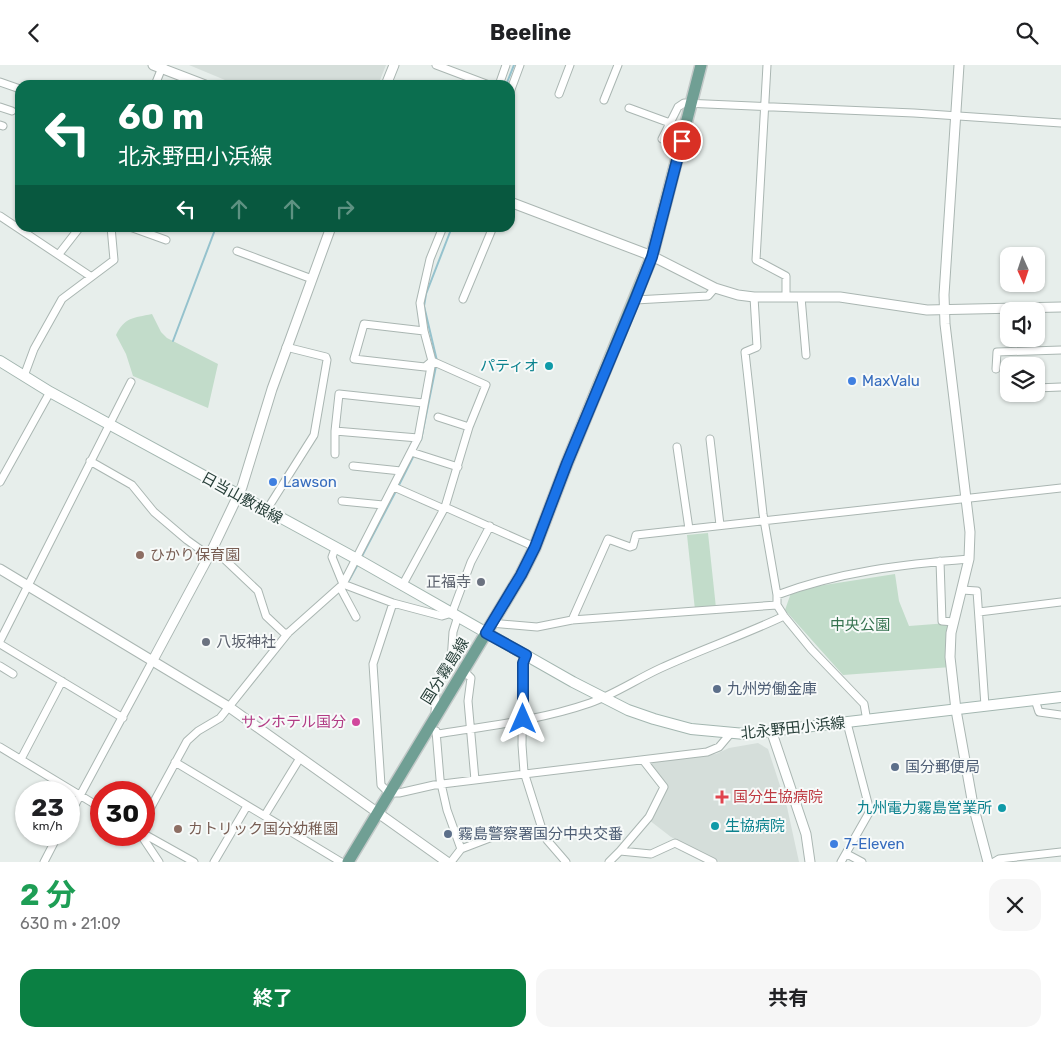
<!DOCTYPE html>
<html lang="ja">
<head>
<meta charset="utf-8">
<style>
  :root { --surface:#fff; --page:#f6f6f6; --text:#202124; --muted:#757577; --accent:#0b8043 }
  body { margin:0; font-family:Rubik,"Noto Sans JP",sans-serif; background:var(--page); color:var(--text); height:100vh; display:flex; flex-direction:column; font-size:19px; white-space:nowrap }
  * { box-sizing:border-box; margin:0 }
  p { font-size:16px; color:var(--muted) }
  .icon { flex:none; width:28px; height:28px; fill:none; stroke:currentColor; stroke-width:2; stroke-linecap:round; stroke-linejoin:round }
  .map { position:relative; height:797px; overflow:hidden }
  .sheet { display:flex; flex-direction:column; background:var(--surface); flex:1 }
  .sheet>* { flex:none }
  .top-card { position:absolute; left:15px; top:15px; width:500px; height:152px; border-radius:15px; box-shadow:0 1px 4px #0004; background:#0b6e4f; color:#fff; overflow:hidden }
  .needle { width:32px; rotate:177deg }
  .controls { position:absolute; left:1000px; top:182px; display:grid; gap:10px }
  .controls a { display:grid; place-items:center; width:45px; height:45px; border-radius:10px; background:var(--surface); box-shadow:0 1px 4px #0004; font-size:25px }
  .speed { position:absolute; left:15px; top:716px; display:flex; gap:10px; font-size:25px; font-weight:700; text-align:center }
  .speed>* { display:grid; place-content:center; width:65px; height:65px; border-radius:50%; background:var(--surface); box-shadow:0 1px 4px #0004; line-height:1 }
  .speed small { font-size:12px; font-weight:400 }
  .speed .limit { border:8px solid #d22; background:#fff; color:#111 }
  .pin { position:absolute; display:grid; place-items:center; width:42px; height:42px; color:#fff; margin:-21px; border:2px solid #fff; border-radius:50%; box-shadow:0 1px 5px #0007 }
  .me { position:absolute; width:55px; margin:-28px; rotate:0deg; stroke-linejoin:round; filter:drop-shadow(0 0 4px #0008) }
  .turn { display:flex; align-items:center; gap:18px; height:105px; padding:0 20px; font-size:22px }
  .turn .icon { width:65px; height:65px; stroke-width:2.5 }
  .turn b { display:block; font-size:35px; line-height:42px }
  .lanes { display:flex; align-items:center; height:48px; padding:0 20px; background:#0003; justify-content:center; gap:25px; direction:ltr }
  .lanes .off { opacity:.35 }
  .round { display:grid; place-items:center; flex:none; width:52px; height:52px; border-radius:15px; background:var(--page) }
  .overview { display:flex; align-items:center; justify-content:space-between; height:85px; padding:0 20px }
  h1 { font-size:30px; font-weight:700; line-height:38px; color:#1e9e55 }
  .button { display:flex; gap:10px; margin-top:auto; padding:10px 20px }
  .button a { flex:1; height:58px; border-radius:15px; background:var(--accent); color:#fff; font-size:20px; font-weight:700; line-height:58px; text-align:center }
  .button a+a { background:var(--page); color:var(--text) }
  header { display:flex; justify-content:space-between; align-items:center; height:65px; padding:0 20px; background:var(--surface); font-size:22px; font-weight:700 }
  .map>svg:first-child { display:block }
</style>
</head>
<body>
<header><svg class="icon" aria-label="back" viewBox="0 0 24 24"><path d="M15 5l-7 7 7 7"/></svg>Beeline<svg class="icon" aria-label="search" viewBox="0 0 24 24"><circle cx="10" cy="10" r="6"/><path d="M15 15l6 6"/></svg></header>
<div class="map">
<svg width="1061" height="797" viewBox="0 0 1061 797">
  <rect width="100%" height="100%" fill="#e7eeeb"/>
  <path fill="#d5deda" d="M189,0H386L378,20H237Z
    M758,678L768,684L787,742L799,797H719L671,772L649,755L666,722L645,697L716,689L729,683Z"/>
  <path fill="#c2dcca" d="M152,249L161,267L167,273L218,299L208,343L133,311L126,289L116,270C125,252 133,253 152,249Z
    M708,468L716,543L695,545L687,470Z
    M895,509L899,536L909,561L948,558L951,602L843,610L785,545L792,525Z"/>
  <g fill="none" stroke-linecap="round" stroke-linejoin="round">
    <path stroke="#95c2cd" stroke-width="2" d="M506,20L514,0
      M173,276L216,162
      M437,296L424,241L426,229L452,162
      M421,375L436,301
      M398,422L414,390
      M361,493L396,426
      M347,519L358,499"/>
    <defs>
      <path id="minor" d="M436,0L489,20
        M767,0L756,195L786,211V232
        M0,17L20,24
        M155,20L163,0
        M499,20L506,0
        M510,27L520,0
        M559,29L570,0
        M604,35L618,0
        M0,42L12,46
        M629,43L670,58
        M0,60L3,61
        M662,74L678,42L684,38L914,48L1061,58
        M0,151L90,211
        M130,162L166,175
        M237,186L312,214
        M59,189L80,162
        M754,232L757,282L745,287L763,449L777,530V540L784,551L811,584L864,639L867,656
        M801,232L806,290
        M463,234L493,162
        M635,235L708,231L715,223
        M996,304L997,287L1061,285
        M24,311L34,284L62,234L114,195L111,162
        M1036,323L1061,322
        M438,352L469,362
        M418,373L335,366L339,329L423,338
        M710,374L720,460
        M677,382L689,464
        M411,387L458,402
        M335,389V366
        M90,396L132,420L154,447L187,475L201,485L220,490L258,526L266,551L284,568H288
        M353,401L401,406
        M0,417L50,327
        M394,422L444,444
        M342,436L383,440
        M445,442L535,482
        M266,446L314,370L327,295L326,292L286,282
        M335,484L332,492L343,519
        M940,496L942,556L954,557
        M343,519L418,373L432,296L424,266L420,238L430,194L443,162
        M402,521L445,442L469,362L486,320L432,296L425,302L354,294L364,259L424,266
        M341,524L356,552
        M962,525L977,526L985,641
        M777,530C838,507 904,499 969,494
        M393,538L373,599L381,720L389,728H399L434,720L707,687L719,682L730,669
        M979,547L1061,537
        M572,555L608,474L630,482L633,481L636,470L1061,423
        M491,558L537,562L572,555L777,540
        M0,576L131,317
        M0,579L123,653
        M526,590L523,598L522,680L524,707L542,764L547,775L566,797
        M0,601L13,609
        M463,605L471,613L468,636L475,715
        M1035,635L1039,647L1061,650
        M435,650L436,624L451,596L453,567L458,551
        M436,666L440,714L447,745L461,784L451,797
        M437,669C488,661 541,655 590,638C615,629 637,614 661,603C702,584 744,570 784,551
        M0,682L101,743
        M21,694L62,616
        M175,697L341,797
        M265,750L300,693
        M69,751L153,595
        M144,755L187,676L198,666L220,653L288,568L343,519L393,538L442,551L452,548L471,497L490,461
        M144,769L194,797
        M141,770L159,797
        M461,784L495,771
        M620,786L649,752L664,722L643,695
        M847,789L862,797
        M44,797L58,770
        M214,797L247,741
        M609,797L620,786L651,789L675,778L713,797
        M841,797L870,746L847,658
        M994,797L999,794L1061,787"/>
      <path id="tertiary" d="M153,0L205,20
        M959,0L944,230L945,259L970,467L969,494L951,568L950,592L956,645L973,740L988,797
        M386,20L394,0
        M510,137L652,191L715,223L738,230L754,232H840L927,245L1061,242
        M0,504L229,642L447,797
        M153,595L211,487L242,422L272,324L331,162
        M772,668L806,769L810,797"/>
      <path id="secondary" d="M0,296L50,327L355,493L573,617L628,645L654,654L691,664L745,669L1061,632"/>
      <path id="primary" d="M348,797L521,510L535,482L567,398L652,191L701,0"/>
    </defs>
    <use href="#minor" stroke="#aab6b2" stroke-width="9"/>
    <use href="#tertiary" stroke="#aab6b2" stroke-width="11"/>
    <use href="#secondary" stroke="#a3b6b0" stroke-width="12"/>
    <use href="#primary" stroke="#c3c9c8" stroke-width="14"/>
    <use href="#minor" stroke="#fff" stroke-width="7"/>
    <use href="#tertiary" stroke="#fff" stroke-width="9"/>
    <use href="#secondary" stroke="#fff" stroke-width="10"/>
    <use href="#primary" stroke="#709f94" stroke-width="11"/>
  </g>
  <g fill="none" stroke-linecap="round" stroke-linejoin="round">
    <defs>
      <path id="route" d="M523,654V598L526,590L486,568L521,510L535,482L567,398L635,235L652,192L682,76"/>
    </defs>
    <use href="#route" stroke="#114b97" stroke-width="12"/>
    <use href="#route" stroke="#1a73e8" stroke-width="9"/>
  </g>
  <g fill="#0f9aa8" stroke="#f7faf9" stroke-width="2">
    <circle cx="549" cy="301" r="5"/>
    <circle cx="1002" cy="743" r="5"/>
    <circle cx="715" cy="761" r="5"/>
  </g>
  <g fill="#3f7fe0" stroke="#f7faf9" stroke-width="2">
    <circle cx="852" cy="316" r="5"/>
    <circle cx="273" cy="417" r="5"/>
    <circle cx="834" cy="779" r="5"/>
  </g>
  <g fill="#8d6e63" stroke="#f7faf9" stroke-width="2">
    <circle cx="140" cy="490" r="5"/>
    <circle cx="178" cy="764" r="5"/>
  </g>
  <g fill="#6b7280" stroke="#f7faf9" stroke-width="2">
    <circle cx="481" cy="517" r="5"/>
    <circle cx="206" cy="577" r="5"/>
  </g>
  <g fill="#5c6f8a" stroke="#f7faf9" stroke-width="2">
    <circle cx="717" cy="624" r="5"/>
    <circle cx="895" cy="702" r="5"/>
    <circle cx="448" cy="769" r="5"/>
  </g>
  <circle fill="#d1479c" stroke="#f7faf9" stroke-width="2" cx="356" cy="657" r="5"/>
  <path fill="#e0444e" stroke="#f7faf9" stroke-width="2" d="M719.5 724.5h5v5h5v5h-5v5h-5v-5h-5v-5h5z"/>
  <g text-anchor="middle" stroke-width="4" stroke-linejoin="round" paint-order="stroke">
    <g font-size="15" fill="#0d838f" stroke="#f7faf9" text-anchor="end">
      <text x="539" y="306">パティオ</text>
      <text x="992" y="748">九州電力霧島営業所</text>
      <text x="725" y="766" text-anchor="start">生協病院</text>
    </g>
    <g font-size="15" fill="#366cbe" stroke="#f7faf9" text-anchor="start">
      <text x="862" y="321">MaxValu</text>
      <text x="283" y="422">Lawson</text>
      <text x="844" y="784">7-Eleven</text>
    </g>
    <g font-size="15" fill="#273f39" stroke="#f7faf9">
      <text transform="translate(242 433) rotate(29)" y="5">日当山敷根線</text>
      <text transform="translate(445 606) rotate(-58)" y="5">国分霧島線</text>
      <text transform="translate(793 663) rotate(-6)" y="5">北永野田小浜線</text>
    </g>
    <g font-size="15" fill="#785e54" stroke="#f7faf9" text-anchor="start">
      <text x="150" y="495">ひかり保育園</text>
      <text x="188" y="769">カトリック国分幼稚園</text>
    </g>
    <g font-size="15" fill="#5b616d" stroke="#f7faf9" text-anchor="end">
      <text x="471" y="522">正福寺</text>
      <text x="216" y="582" text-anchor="start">八坂神社</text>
    </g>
    <g font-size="15" fill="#35724f" stroke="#f7faf9">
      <text x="860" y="565">中央公園</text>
    </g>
    <g font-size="15" fill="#4e5e75" stroke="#f7faf9" text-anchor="start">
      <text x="727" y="629">九州労働金庫</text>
      <text x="905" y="707">国分郵便局</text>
      <text x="458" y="774">霧島警察署国分中央交番</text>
    </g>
    <g font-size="15" fill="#b23c85" stroke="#f7faf9" text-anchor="end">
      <text x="346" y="662">サンホテル国分</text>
    </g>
    <g font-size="15" fill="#be3a42" stroke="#f7faf9" text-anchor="start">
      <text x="733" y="737">国分生協病院</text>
    </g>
  </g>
</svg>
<div class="controls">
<a><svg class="needle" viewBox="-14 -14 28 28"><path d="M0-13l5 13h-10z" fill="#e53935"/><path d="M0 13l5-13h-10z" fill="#757577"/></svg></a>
<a><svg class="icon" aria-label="sound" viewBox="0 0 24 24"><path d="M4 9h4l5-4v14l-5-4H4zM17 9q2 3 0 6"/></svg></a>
<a><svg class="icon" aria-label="layers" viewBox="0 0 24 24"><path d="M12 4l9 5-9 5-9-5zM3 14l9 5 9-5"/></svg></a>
</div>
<div class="speed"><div>23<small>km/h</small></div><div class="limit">30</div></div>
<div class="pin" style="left:682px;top:76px;background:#d93025"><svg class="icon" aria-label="arrive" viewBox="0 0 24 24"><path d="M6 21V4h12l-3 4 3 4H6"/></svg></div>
<svg class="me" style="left:523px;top:654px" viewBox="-20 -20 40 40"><path d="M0-17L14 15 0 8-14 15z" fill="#1a73e8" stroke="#fff" stroke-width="4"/></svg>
<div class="top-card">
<div class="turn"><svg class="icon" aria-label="left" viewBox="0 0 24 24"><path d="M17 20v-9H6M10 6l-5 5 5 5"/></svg><div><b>60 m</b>北永野田小浜線</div></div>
<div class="lanes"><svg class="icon" aria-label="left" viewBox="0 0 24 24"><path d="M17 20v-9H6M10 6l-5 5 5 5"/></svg><svg class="icon off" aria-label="ahead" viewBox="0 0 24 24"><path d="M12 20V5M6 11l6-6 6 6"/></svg><svg class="icon off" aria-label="ahead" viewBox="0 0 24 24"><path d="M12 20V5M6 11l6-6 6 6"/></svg><svg class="icon off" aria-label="right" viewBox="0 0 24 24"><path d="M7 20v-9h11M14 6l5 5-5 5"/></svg></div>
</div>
</div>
<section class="sheet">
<div class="overview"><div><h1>2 分</h1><p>630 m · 21:09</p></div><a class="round"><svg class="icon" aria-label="close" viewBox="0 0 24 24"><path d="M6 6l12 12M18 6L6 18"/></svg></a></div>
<div class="button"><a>終了</a><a>共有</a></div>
</section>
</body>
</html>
